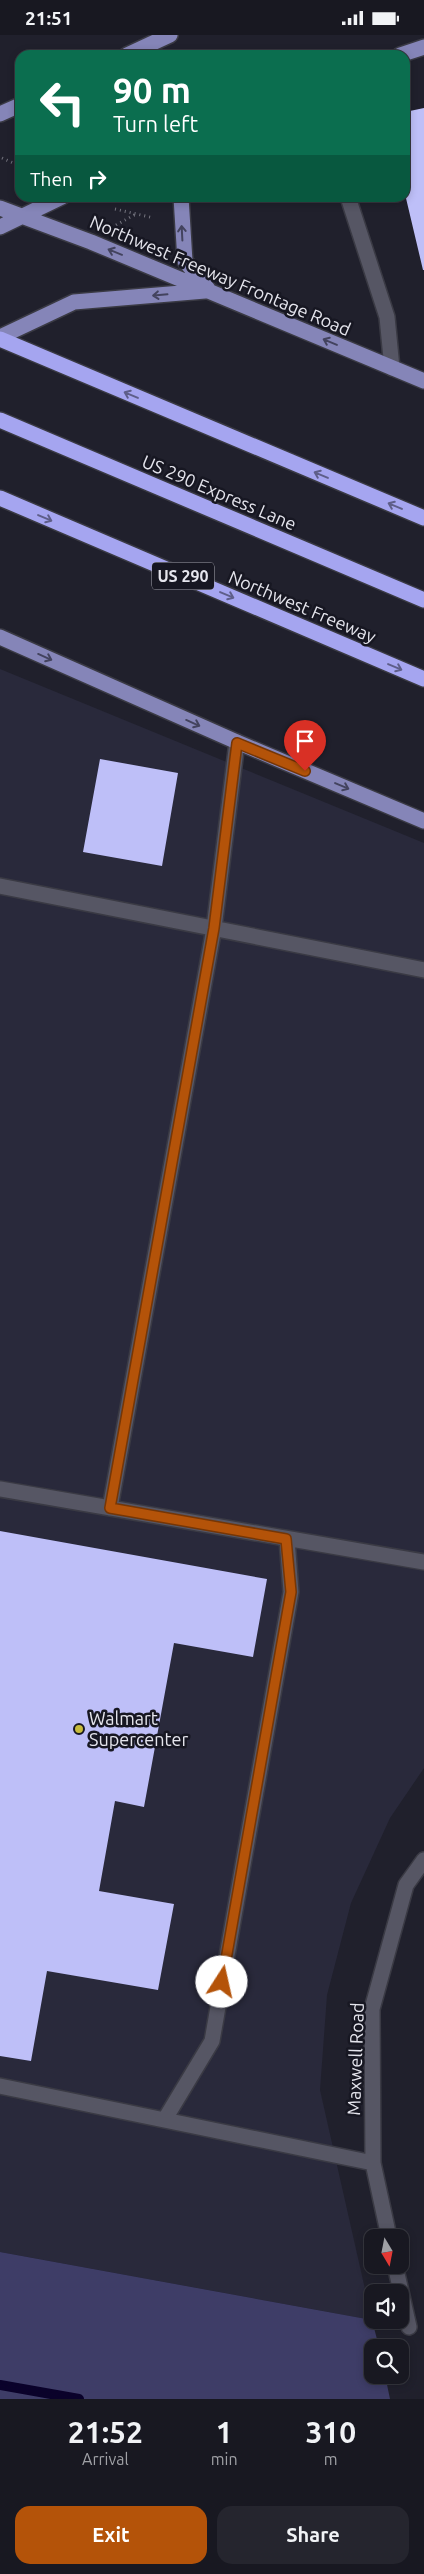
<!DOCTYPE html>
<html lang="en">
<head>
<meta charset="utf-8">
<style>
  :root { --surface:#181821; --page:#25252e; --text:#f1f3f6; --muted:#9fa0a5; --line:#36373f; --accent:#b45309 }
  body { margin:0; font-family:Ubuntu,sans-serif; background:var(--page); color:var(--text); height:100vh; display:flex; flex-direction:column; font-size:19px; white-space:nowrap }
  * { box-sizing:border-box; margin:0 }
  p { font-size:16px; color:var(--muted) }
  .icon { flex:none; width:28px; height:28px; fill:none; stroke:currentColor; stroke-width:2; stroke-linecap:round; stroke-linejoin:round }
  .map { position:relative; height:2364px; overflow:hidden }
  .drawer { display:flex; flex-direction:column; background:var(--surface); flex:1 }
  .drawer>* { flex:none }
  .top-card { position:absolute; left:15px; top:15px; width:395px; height:152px; border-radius:15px; box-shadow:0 2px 8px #0003,0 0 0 1px var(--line); background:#0b6e4f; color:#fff; overflow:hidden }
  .needle { width:32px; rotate:170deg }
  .buttons { position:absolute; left:364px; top:2194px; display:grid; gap:10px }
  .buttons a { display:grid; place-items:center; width:45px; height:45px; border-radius:10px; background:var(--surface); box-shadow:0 2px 8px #0003,0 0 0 1px var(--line); font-size:25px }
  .pin { position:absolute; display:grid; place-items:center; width:42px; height:42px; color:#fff; margin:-51px -21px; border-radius:50% 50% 50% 0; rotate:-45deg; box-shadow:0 0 5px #0007 }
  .pin .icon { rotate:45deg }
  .me { position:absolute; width:55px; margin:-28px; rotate:10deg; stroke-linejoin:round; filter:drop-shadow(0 0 4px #0008) }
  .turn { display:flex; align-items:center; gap:18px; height:105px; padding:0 15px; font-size:22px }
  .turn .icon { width:65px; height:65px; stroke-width:2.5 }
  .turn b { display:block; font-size:35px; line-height:42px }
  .then { display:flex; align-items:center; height:48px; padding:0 15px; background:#0003; gap:10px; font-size:19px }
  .eta { display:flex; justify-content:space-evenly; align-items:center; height:85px; text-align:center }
  .eta b { font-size:30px; font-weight:700; line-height:35px }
  .cta { display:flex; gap:10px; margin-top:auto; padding:10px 15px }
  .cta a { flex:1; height:58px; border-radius:15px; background:var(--accent); color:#fff; font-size:20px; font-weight:700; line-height:58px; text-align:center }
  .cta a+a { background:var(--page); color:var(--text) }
  .status { display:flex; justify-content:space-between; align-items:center; height:35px; padding:0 25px; background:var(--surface); direction:ltr }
  .status svg { height:14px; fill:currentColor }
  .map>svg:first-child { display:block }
</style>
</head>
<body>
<div class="status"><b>21:51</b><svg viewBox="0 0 49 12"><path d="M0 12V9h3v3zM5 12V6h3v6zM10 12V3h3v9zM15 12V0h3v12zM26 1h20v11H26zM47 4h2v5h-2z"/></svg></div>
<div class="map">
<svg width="424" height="2364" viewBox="0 0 424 2364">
  <rect width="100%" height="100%" fill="#20202c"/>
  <path fill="#29293b" d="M0,634L424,808V1733L390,1783L351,1868L327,1960L320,2055L372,2285L0,2217Z"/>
  <path fill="#3e3d67" d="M0,2217L372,2285L379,2312H372V2340H385L390,2364H0Z"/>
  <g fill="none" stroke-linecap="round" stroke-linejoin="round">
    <path stroke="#0a022a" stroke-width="10" d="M0,2350L79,2364"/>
  </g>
  <path fill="#bebff8" d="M424,73V235H423L405,159V77Z
    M100,724L178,738L162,831L83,817Z
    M0,1496L267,1544L253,1622L174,1608L144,1772L115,1766L99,1856L174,1869L158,1955L47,1936L31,2026L0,2021Z"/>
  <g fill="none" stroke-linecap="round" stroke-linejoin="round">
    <defs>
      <path id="minor" d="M348,162L387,282L392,333
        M0,851L424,935
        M0,1454L424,1527
        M110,1473L214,893L237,707
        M0,2051L373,2128
        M165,2084L212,2006L291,1557L287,1504
        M389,2202L373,2128L372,1974L406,1850L424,1825
        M395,2230L409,2292"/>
      <path id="major" d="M127,20L170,0
        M400,20L424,12
        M0,79L20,70
        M181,162L185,226L208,254
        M0,173L91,207L424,346
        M0,192L62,162
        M0,302L74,267L205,256
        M0,602L237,707L424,786"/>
      <path id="highway" d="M0,304L424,483
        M0,385L424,565
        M0,463L424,644"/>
    </defs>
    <use href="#minor" stroke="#3a3a44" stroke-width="18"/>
    <use href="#major" stroke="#3a3a44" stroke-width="18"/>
    <use href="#highway" stroke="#3a3a44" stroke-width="18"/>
    <path stroke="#767680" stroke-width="3" stroke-dasharray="1 4" stroke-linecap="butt" d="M2,123L20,131
      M115,174L154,183
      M116,190L136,179"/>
    <use href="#minor" stroke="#565664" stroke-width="15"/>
    <use href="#major" stroke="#8585b8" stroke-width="15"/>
    <use href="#highway" stroke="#a5a5f0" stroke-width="15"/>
  </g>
  <defs><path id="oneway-shaft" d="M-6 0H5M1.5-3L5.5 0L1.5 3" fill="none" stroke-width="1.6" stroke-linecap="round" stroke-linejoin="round" transform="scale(1.25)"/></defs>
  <g stroke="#43435e">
    <use href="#oneway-shaft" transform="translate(182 198) rotate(-93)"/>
    <use href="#oneway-shaft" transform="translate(115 217) rotate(-158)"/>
    <use href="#oneway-shaft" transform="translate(160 260) rotate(175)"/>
    <use href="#oneway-shaft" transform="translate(330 307) rotate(-157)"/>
    <use href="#oneway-shaft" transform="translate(45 622) rotate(24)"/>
    <use href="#oneway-shaft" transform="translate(193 688) rotate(24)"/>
    <use href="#oneway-shaft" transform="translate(342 751) rotate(23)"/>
  </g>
  <g stroke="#5e5e89">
    <use href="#oneway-shaft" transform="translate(131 360) rotate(-157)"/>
    <use href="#oneway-shaft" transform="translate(321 440) rotate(-157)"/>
    <use href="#oneway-shaft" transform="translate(395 471) rotate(-157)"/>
    <use href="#oneway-shaft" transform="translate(45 483) rotate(23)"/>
    <use href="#oneway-shaft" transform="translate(227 560) rotate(23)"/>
    <use href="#oneway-shaft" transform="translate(395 632) rotate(23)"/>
  </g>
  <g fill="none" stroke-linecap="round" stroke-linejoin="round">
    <defs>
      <path id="route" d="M222,1947L291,1557L286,1504L110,1473L214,893L237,708L305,736"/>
    </defs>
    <use href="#route" stroke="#753606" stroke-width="12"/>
    <use href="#route" stroke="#b45309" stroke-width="9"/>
  </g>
  <circle fill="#c7bb3b" stroke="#171722" stroke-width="2" cx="79" cy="1694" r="5"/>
  <g text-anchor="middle" stroke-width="5" stroke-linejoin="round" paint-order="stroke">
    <rect fill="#171722" stroke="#a7a7b0" stroke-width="1" x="152" y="527.5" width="62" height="27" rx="4"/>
    <g font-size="16" font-weight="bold" fill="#e5e5ed">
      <text x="183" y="547">US 290</text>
    </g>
    <g font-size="18" fill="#e5e5ed" stroke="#171722">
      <text transform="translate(220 241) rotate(23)" y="6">Northwest Freeway Frontage Road</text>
      <text transform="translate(219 458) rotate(23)" y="6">US 290 Express Lane</text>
      <text transform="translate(302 572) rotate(23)" y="6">Northwest Freeway</text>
      <text transform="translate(356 2024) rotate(-88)" y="6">Maxwell Road</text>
    </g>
    <g font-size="18" fill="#e5e5ed" stroke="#171722" text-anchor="start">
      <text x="89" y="1690">Walmart<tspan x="89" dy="21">Supercenter</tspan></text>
    </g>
  </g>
</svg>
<div class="buttons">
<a><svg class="needle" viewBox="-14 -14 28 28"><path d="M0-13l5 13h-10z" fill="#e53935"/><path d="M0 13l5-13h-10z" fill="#9fa0a5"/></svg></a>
<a><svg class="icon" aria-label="sound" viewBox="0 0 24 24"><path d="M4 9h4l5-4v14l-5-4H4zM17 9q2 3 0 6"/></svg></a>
<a><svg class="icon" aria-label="search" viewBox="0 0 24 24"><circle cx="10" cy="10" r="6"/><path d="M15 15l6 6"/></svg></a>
</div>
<div class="pin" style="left:305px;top:736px;background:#d93025"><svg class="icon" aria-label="arrive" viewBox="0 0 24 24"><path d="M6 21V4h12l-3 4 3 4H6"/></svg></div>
<svg class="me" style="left:222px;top:1947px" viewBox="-20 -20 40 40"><circle r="19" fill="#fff"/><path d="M0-13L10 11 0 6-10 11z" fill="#b45309"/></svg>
<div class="top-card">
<div class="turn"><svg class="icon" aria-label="left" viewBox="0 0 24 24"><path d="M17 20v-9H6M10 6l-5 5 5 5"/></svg><div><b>90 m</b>Turn left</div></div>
<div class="then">Then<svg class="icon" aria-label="right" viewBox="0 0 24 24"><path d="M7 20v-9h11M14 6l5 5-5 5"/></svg></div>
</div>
</div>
<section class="drawer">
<div class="eta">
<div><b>21:52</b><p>Arrival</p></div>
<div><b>1</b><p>min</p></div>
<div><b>310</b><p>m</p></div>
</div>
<div class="cta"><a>Exit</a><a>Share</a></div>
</section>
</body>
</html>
